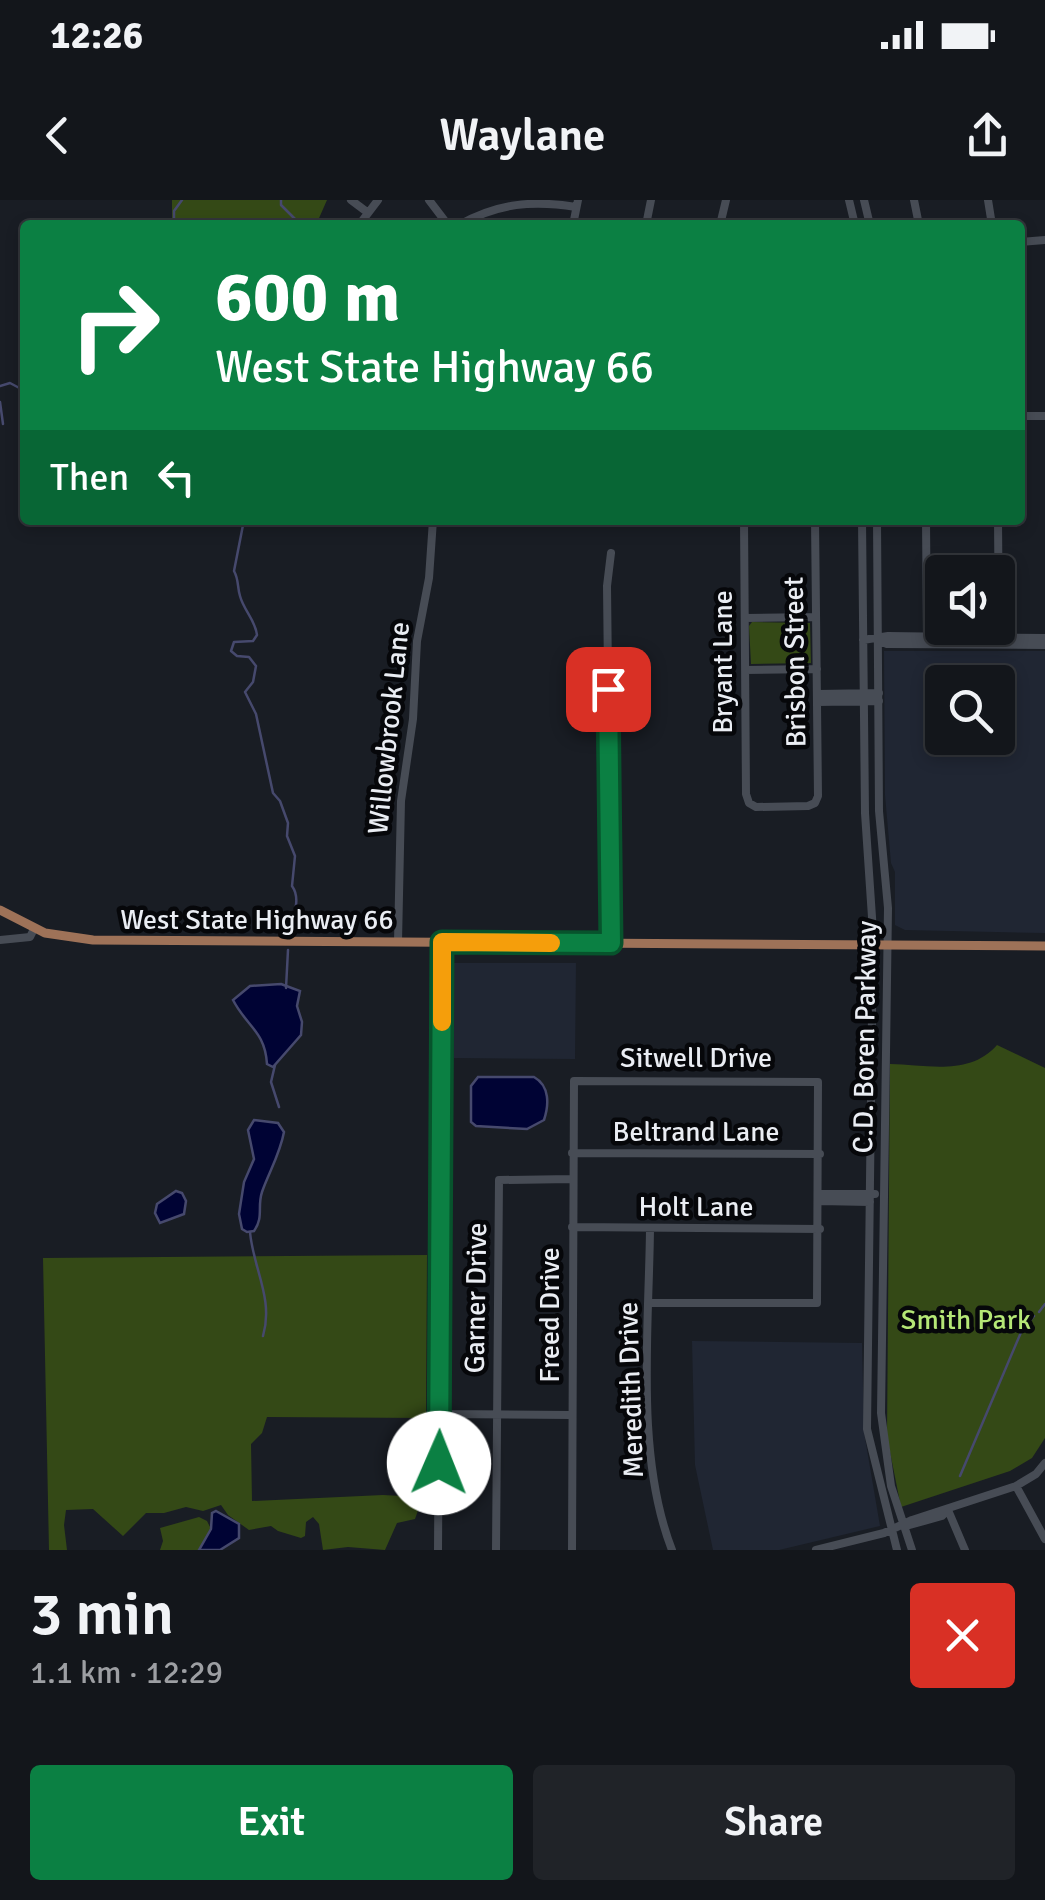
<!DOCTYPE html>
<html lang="en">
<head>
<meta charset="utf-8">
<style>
  :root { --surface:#13161b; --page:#202328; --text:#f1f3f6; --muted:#9d9fa3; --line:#32353a; --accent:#0b8043 }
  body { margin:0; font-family:Signika,sans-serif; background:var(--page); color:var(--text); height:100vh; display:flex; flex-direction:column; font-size:38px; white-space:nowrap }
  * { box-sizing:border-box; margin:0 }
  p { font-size:32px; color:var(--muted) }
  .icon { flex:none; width:55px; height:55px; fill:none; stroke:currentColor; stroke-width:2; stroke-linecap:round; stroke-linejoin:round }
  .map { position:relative; height:1350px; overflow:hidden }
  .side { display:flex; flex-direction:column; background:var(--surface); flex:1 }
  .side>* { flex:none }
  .guide { position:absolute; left:20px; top:20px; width:1005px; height:305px; border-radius:10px; box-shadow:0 5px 15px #0003,0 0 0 2px var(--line); background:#0b8043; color:#fff; overflow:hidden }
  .tools { position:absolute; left:925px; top:355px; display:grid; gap:20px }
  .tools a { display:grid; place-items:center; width:90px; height:90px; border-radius:10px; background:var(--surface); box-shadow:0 5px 15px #0003,0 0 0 2px var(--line); font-size:50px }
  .pin { position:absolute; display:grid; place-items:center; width:85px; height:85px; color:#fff; margin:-42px; border-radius:20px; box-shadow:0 5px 15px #0006 }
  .me { position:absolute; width:110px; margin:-55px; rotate:1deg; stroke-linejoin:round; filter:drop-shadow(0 0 8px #0008) }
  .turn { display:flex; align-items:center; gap:35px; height:210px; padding:0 30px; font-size:45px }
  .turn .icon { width:130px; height:130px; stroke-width:2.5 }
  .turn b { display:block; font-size:70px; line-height:85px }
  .then { display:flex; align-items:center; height:95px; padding:0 30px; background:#0003; gap:20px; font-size:38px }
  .round { display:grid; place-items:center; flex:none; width:105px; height:105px; border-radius:10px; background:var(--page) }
  .overview { display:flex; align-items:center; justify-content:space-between; height:170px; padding:0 30px }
  h1 { font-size:60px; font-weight:600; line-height:75px }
  .cta { display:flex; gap:20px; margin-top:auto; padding:20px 30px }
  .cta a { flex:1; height:115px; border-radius:10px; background:var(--accent); color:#fff; font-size:40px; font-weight:600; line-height:115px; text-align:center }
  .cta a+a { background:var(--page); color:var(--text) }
  .status { display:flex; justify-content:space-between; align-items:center; height:70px; padding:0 50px; background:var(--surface); direction:ltr }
  .status svg { height:28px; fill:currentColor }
  header { display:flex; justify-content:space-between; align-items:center; height:130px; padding:0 30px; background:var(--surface); font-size:45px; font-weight:600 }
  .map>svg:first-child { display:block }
</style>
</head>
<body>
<div class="status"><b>12:26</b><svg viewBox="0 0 49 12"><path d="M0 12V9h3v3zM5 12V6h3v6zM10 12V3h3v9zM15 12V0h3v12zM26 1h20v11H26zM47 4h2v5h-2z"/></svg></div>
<header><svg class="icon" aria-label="back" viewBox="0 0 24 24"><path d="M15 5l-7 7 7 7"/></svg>Waylane<svg class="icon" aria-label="share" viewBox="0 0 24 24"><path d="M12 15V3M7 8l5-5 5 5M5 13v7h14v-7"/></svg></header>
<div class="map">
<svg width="1045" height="1350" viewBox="0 0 1045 1350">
  <rect width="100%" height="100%" fill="#191d24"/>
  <path fill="#202633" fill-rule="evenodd" d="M884,451H1045V733L905,730L895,725V672L891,663L885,595ZM998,482V538H942V482Z
    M454,763H576L575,859L454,858Z
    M692,1141L862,1143L864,1232L880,1326L779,1350H713L695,1265Z"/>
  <path fill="#344916" d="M172,0H327L316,25H172Z
    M752,422L810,423L811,463L751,464L749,426Z
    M997,845L1045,868V1238L1032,1258L1010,1271L901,1307L887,1237L890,864C928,865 970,876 997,845Z
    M427,1055L426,1218L267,1217L262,1233L251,1244L252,1301L383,1295L402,1296L421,1302L415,1319L397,1323L385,1350L348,1347L323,1350L319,1324L313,1317L306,1322L305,1336L301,1338L278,1331L271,1326L249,1330L228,1315L221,1305L203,1311L186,1307L164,1313H146L123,1336L93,1309L66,1310L64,1325L67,1350H49L43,1058Z
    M199,1317L207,1321L211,1329L199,1350H160L163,1341L160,1328Z"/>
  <path fill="#000334" stroke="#46496d" stroke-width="2.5" d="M281,784L300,791L297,806L302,822L301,835L273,867L267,864C265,831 247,827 233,800L250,786Z
    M478,877H534C550,886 549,905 544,920L527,929L476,926L471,922V886Z
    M254,920L278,923L284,932C280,954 269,972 262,992C257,1007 264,1017 254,1031L247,1032L242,1029L239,1014L244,982L254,959L248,930Z
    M176,991L182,993L186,1001L184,1014L160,1023L155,1013L157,1004Z
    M216,1311L239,1324V1338L220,1350H199L211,1329L212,1313Z"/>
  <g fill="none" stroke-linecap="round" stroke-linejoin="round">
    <path stroke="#46496d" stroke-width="2.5" d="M281,0V5L301,25
      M174,25V11L182,0
      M0,186L10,183L25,191
      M0,202L3,224
      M244,320L234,371C239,380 237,386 240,396C244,411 255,419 257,435L253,441L234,442L231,451L237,456L249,457L256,466L253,482L245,492L256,514L273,593L280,601L288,623L287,636L295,656L292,686C302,700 292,718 288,733
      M286,788L288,750
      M275,865L271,882L279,907
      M250,1032C253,1068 274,1099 263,1136
      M1039,1112L1045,1104
      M960,1276L1022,1130L1034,1116"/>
    <path stroke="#474c55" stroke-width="8" d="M351,0L367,12
      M429,0L448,25
      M849,0L855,25
      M864,0L870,25
      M914,0L919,25
      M988,0L992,25
      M359,25L378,0
      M459,25C498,3 533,0 576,7
      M573,25L578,0
      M646,25L651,0
      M720,25L726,0
      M1020,42L1045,40
      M1020,216H1045
      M744,320L746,594L749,603L756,607L808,606L815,603L818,596L815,320
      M862,320L865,613L873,732L867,1229L897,1350
      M877,320L879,611L888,708L881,1213L891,1286L912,1350
      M926,320L927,440
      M998,320L999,440
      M745,418L816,417
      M863,440L888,436L1045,438
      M878,440L887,444L1045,445
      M745,470L817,469
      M818,494L879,493
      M818,502L879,501
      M0,740L30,737L34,729
      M398,742L401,601L413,519L417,441L429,378L433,320
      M611,743L607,386L611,353
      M572,953L820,954
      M820,994H875
      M820,1001L870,1002
      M572,1027L820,1029
      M650,1029C649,1130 635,1255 672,1350
      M440,1214L571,1215
      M1016,1286L1045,1339
      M948,1310L965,1350
      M906,1326L942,1316L948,1310
      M438,1350L442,742
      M496,1350L499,980L572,979
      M572,1350L574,881L818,882L817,1103H649
      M816,1350L884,1333L912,1320L1016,1286L1036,1274L1045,1263"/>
    <path stroke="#9e7258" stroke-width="9" d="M0,710L45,733L93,740L1045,746"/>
  </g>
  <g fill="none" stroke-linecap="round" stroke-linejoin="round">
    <defs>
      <path id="route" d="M439,1263L442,742L611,743L608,489"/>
    </defs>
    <use href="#route" stroke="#07532c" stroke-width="25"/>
    <use href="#route" stroke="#0b8043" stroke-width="18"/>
    <path stroke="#f59e0b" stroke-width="18" d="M442,822V742L551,743"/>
  </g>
  <g text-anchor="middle" stroke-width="9" stroke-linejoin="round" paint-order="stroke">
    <g font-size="28" fill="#eaedf3" stroke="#06070a">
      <text transform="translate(722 462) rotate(-90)" y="10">Bryant Lane</text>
      <text transform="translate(794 462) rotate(-91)" y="10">Brisbon Street</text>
      <text transform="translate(388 528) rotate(-84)" y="10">Willowbrook Lane</text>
      <text x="257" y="729">West State Highway 66</text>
      <text transform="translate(864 837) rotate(-89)" y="10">C.D. Boren Parkway</text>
      <text x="696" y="867">Sitwell Drive</text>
      <text x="696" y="941">Beltrand Lane</text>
      <text x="696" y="1016">Holt Lane</text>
      <text transform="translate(475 1098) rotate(-89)" y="10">Garner Drive</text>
      <text transform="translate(549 1115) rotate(-90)" y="10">Freed Drive</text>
      <text transform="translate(630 1190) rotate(-92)" y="10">Meredith Drive</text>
    </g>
    <g font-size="28" fill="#b5e776" stroke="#06070a">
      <text x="966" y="1129">Smith Park</text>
    </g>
  </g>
</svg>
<div class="tools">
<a><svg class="icon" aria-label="sound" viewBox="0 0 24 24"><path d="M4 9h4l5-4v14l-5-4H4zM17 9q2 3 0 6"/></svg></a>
<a><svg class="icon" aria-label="search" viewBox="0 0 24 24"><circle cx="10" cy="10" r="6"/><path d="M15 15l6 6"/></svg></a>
</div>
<div class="pin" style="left:608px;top:489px;background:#d93025"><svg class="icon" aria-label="arrive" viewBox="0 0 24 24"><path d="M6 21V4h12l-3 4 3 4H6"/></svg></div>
<svg class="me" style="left:439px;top:1263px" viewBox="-20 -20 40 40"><circle r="19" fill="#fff"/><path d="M0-13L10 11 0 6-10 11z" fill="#0b8043"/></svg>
<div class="guide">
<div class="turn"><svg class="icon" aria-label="right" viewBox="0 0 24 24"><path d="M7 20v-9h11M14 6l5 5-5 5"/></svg><div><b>600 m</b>West State Highway 66</div></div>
<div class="then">Then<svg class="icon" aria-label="left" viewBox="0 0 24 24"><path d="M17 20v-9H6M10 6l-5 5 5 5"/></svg></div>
</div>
</div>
<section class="side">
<div class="overview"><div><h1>3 min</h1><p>1.1 km · 12:29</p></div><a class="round" style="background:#d93025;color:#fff"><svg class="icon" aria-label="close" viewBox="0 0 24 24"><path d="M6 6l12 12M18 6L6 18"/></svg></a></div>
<div class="cta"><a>Exit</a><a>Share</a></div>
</section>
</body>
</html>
